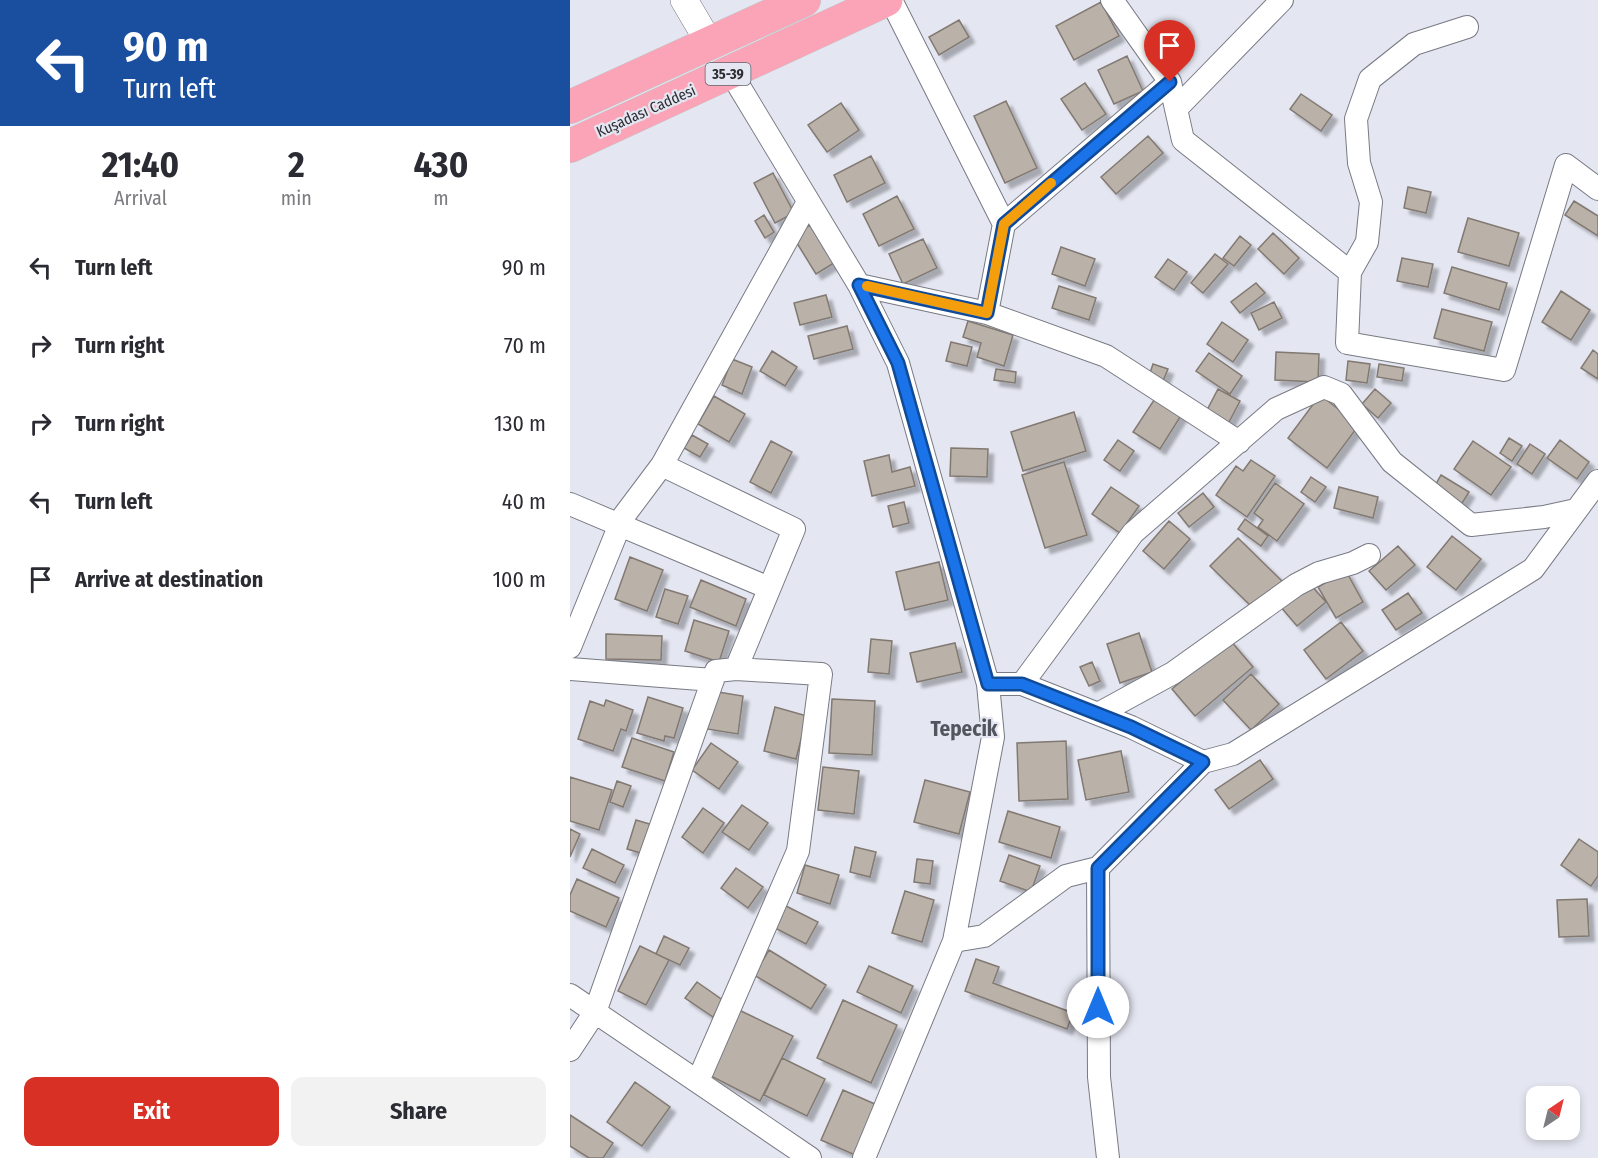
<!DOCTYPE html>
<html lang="en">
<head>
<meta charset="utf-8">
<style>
  :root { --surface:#fff; --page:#f2f2f3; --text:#2b2b33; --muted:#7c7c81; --accent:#d93025 }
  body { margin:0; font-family:"Fira Sans Condensed",sans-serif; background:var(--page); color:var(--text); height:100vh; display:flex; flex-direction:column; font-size:22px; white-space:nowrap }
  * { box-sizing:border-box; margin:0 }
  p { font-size:20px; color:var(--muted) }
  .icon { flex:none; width:33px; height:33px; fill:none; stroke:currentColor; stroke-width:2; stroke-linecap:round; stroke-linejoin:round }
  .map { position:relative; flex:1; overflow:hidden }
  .sheet { display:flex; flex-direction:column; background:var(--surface); width:570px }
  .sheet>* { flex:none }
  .hud { background:#1a4fa0; color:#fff; overflow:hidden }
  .needle { width:39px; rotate:35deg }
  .buttons { position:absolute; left:956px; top:1086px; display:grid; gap:12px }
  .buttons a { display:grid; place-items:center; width:54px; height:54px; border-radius:12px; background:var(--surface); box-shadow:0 3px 9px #0003; font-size:30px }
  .pin { position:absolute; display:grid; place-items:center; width:51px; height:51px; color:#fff; margin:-62px -26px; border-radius:50% 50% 50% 0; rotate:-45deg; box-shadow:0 0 6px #0007 }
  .pin .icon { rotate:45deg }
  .me { position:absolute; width:66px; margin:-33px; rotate:0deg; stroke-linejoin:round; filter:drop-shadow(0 0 4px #0008) }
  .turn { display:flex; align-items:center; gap:21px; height:126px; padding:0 24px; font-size:27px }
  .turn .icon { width:78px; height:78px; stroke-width:2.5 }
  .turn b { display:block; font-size:42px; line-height:51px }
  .eta { display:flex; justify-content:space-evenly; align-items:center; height:102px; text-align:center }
  .eta b { font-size:36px; font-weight:700; line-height:42px }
  .action { display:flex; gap:12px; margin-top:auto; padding:12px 24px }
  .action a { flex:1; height:69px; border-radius:12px; background:var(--accent); color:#fff; font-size:24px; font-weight:700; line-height:69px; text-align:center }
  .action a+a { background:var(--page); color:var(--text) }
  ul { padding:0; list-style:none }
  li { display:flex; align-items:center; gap:18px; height:78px; padding:0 24px }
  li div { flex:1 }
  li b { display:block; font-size:22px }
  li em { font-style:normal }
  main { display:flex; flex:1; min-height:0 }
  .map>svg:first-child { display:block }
</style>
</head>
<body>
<main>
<section class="sheet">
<div class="hud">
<div class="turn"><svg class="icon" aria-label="left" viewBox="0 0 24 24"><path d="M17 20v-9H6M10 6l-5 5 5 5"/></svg><div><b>90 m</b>Turn left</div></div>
</div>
<div class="eta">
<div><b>21:40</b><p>Arrival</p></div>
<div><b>2</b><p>min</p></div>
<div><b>430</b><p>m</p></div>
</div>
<ul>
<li><svg class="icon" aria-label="left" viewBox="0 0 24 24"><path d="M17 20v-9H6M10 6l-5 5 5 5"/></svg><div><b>Turn left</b></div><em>90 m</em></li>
<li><svg class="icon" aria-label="right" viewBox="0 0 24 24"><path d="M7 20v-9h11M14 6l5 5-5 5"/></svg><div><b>Turn right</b></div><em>70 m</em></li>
<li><svg class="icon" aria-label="right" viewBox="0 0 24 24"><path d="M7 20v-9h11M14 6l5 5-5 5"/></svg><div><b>Turn right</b></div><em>130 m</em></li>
<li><svg class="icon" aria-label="left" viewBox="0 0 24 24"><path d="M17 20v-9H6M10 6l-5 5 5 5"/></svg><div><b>Turn left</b></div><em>40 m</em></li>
<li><svg class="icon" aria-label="arrive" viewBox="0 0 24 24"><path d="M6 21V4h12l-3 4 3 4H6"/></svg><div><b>Arrive at destination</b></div><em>100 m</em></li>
</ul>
<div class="action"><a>Exit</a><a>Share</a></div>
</section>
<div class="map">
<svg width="1028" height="1158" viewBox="0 0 1028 1158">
  <defs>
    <filter id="shadow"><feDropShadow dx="5.5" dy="5.5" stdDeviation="1.5" flood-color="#0004"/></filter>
  </defs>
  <rect width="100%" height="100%" fill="#e4e6f1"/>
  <path fill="#bab1a8" stroke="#827972" stroke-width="1.5" filter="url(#shadow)" d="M531,2L549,36L504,60L486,26Z
    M389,20L399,37L369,55L359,37Z
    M557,56L573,91L544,104L528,70Z
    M515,83L536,114L512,130L491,99Z
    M731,94L762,115L751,131L720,109Z
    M436,101L467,168L435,183L404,116Z
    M271,103L289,130L257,152L238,125Z
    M578,136L593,153L546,194L531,177Z
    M301,156L315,183L277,202L264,175Z
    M203,173L224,213L205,223L184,183Z
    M838,187L861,192L856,213L834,208Z
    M327,196L344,229L309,246L293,214Z
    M1004,201L1028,216V236L995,215Z
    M194,215L204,232L195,238L185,221Z
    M898,218L949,233L939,266L888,252Z
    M240,225L264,263L246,274L222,235Z
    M703,233L729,258L714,274L688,249Z
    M670,236L681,245L664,266L653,258Z
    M353,239L367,268L333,284L319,254Z
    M491,247L525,259L515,286L482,274Z
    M645,254L658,264L633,293L621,283Z
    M832,258L863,264L858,287L827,281Z
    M598,259L617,272L604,290L585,277Z
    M882,267L937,283L929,310L874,293Z
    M686,283L695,293L670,313L661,302Z
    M489,286L526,298L519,320L482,308Z
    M991,291L1020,310L1001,340L972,322Z
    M256,295L262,317L230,325L224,303Z
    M704,302L712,318L689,330L681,313Z
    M872,309L922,322L914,351L864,338Z
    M398,321L443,335L434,366L407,357L411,343L393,337Z
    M652,322L678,340L663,362L637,344Z
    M277,326L283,349L244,359L238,336Z
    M381,342L402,347L397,366L376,361Z
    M1023,350L1028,354V379L1011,368Z
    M202,351L227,367L215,386L190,371Z
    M706,352L749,354L748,382L705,380Z
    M639,353L672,376L660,394L626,371Z
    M162,359L182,367L172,394L152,385Z
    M778,361L800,364L797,383L776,380Z
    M583,364L598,369L593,381L579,376Z
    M809,364L834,368L832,381L807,377Z
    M426,369L446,372L445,383L424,380Z
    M648,389L670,401L658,424L636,412Z
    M805,389L821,403L808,418L792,404Z
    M750,395L789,425L757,468L718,438Z
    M144,396L175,414L159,442L128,424Z
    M586,397L612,414L590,449L563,432Z
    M504,412L516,451L453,471L441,432Z
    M122,435L138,444L130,457L114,448Z
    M939,438L952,446L942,461L930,453Z
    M548,440L564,451L550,471L534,460Z
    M990,440L1019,462L1007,479L977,458Z
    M201,441L222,452L201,493L180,482Z
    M903,441L941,467L921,495L884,469Z
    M960,444L975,454L962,474L947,464Z
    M381,448L418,449L417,477L380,476Z
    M319,455L322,472L340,467L345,486L302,496L294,461Z
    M681,460L705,476L677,517L646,495L666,466L673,471Z
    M494,462L517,535L475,548L452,475Z
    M871,475L899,492L891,505L863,489Z
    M741,477L756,487L745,502L731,492Z
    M705,483L734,504L707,541L688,527L693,520L684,513Z
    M541,487L569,506L550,533L522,514Z
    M769,487L808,497L803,518L764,508Z
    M633,493L644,507L619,527L608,513Z
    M334,502L339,523L323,527L318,506Z
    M675,519L698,536L691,546L668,529Z
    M599,521L620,539L594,569L573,551Z
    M882,536L911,559L886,590L857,567Z
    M668,538L713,582L685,610L640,566Z
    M828,546L845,565L816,590L799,571Z
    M60,557L93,570L77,611L45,599Z
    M369,562L378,600L335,610L326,572Z
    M776,571L793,602L766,618L748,587Z
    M131,580L176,599L166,626L120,607Z
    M738,582L756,602L727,626L710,606Z
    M95,589L118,596L108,624L86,617Z
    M838,593L852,613L826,630L812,610Z
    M124,620L159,631L149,662L115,651Z
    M771,622L793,651L756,679L734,650Z
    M569,633L582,672L550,683L537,644Z
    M36,634L92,636L91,660L36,659Z
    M301,639L322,641L319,674L298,672Z
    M660,640L683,667L625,716L602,689Z
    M385,643L392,672L347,682L340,653Z
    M522,662L530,681L519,686L510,667Z
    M681,674L709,704L681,730L653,700Z
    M142,691L173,696L168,734L137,729Z
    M78,697L113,708L104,738L95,736L94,741L67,733Z
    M262,699L305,701L302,755L259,753Z
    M36,700L63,710L56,731L51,729L43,751L8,739L20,701L34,706Z
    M205,707L237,716L226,759L194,751Z
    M62,738L104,752L95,781L52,767Z
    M496,741L498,799L449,801L447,743Z
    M141,743L168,762L149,789L122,770Z
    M551,751L559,792L516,800L508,760Z
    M690,760L703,779L659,809L645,790Z
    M253,767L289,771L284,814L248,810Z
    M0,777L42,790L29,830L0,821Z
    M355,780L400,792L389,834L344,822Z
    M47,781L61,786L53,807L40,802Z
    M172,805L198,823L179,850L152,832Z
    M133,808L154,823L133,853L112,837Z
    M438,811L490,827L481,858L429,842Z
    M66,820L83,825L74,854L57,849Z
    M0,829L10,834L0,857Z
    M1009,839L1028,852V876L1021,886L991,865Z
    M285,847L306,852L300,877L280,872Z
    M22,849L54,865L45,883L13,868Z
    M439,855L470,866L461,892L430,881Z
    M347,859L363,861L360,884L344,882Z
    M235,865L269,875L260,904L227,893Z
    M166,868L193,887L178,908L151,888Z
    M7,879L49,898L36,927L0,911V895Z
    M335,891L364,900L352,942L322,933Z
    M1017,899L1019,936L989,937L987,900Z
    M214,905L248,922L236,944L203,927Z
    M94,936L119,948L110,965L86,954Z
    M70,946L99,960L76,1005L48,991Z
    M199,950L256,985L241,1009L184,975Z
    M406,959L429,967L423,983L503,1013L497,1029L395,991Z
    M299,966L343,986L331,1013L287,992Z
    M127,982L154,1001L143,1017L115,998Z
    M273,1000L327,1025L301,1083L247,1058Z
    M169,1010L223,1036L190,1101L137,1074Z
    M212,1058L255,1079L237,1116L194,1095Z
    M65,1082L100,1107L72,1146L37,1122Z
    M273,1090L307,1105L285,1155L251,1140Z
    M0,1115L43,1143L33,1158H19L0,1146Z"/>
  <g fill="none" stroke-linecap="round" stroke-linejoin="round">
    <defs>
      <path id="minor" d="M321,0L434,224
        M542,0L600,82L613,140L780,272L777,343L934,370L996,165L1028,189
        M161,73L289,285L328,363L418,684L423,737L384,941L294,1158
        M606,109L712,0
        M780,272L797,242L801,202L789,163L786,119L800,79L844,44L897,27
        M289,285L417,313L434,224L600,82
        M417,313L536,356L669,442
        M0,504L199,588
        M0,647L53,517L92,465L238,202
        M0,669L143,680
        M418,684H452L561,727L633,762
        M452,684L563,533L706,409L754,387L771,394L822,462L901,525L974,517L1006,510
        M528,714L603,673L726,585L749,573L783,563L799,555
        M528,868L529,1077L538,1158
        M384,941L414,936L496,876L528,868L633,762L663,754L963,569L1028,481
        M0,995L240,1158
        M0,1050L25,1012L146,671L166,669L224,529L92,465
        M128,1081L228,851L251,674L166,669"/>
      <path id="tertiary" d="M114,0L140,44"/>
      <path id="primary" d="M0,107L234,0
        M0,146L316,0"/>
    </defs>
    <use href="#minor" stroke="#787a84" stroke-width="24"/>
    <use href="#tertiary" stroke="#787a84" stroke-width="28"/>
    <use href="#primary" stroke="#c4c4c5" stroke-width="34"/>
    <use href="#minor" stroke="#fff" stroke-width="22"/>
    <use href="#tertiary" stroke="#fff" stroke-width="27"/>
    <use href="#primary" stroke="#fba4b8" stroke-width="33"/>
  </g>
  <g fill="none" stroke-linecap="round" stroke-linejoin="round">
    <defs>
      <path id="route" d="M528,1007V868L633,762L561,727L452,684H418L328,363L289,285L417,313L434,224L600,82"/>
    </defs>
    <use href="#route" stroke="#114b97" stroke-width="15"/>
    <use href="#route" stroke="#1a73e8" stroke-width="10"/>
    <path stroke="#f59e0b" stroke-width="10" d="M297,286L417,313L434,224L481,183"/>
  </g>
  <g text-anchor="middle" stroke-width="4.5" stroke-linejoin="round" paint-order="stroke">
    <rect fill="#e4e6f1" stroke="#62646a" stroke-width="1.5" x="135.5" y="63" width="45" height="22" rx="4.5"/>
    <g font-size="14" font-weight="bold" fill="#2b2c30">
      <text x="158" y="79">35-39</text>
    </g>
    <g font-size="15" fill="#2b2c30" stroke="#e4e6f1">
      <text transform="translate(76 111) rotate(-24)" y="5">Kuşadası Caddesi</text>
    </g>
    <g font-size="21" font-weight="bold" fill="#52545e" stroke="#e4e6f1">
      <text x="394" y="736">Tepecik</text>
    </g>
  </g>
</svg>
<div class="buttons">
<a><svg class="needle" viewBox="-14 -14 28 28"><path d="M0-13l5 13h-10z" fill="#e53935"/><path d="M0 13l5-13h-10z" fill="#7c7c81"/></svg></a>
</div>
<div class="pin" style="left:600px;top:82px;background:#d93025"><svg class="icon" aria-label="arrive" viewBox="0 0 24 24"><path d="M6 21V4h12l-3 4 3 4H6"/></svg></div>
<svg class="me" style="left:528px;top:1007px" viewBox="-20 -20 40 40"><circle r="19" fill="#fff"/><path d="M0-13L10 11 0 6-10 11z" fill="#1a73e8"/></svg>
</div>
</main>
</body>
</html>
